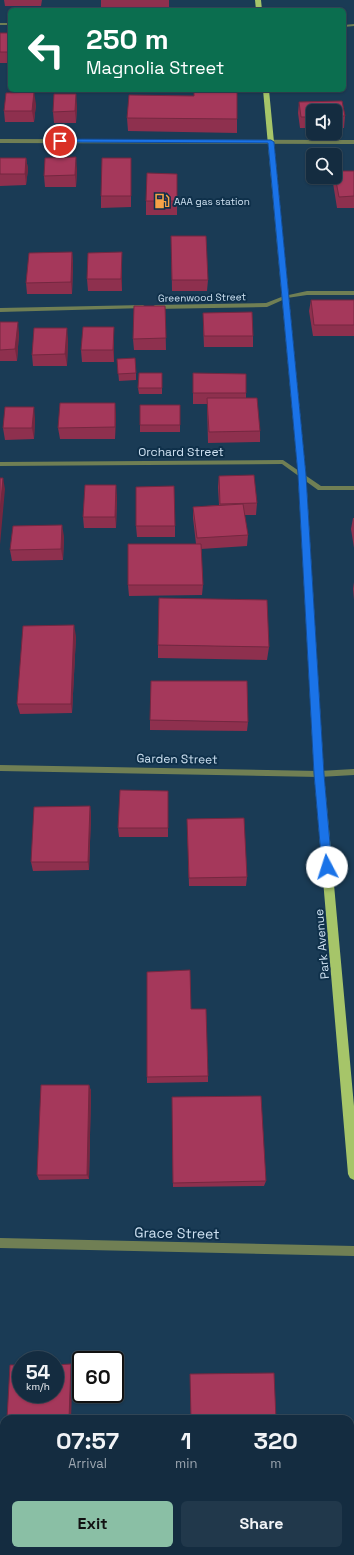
<!DOCTYPE html>
<html lang="en">
<head>
<meta charset="utf-8">
<style>
  :root { --surface:#142c40; --page:#21384b; --text:#f1f3f6; --muted:#9da7b1; --line:#334859; --accent:#8abfa5 }
  body { margin:0; font-family:"Space Grotesk",sans-serif; background:var(--page); color:var(--text); height:100vh; display:flex; flex-direction:column; font-size:15px; white-space:nowrap }
  * { box-sizing:border-box; margin:0 }
  p { font-size:13px; color:var(--muted) }
  .icon { flex:none; width:22px; height:22px; fill:none; stroke:currentColor; stroke-width:2; stroke-linecap:round; stroke-linejoin:round }
  .map { position:relative; flex:1; overflow:hidden }
  .sheet { position:absolute; left:0px; top:1415px; width:354px; height:140px; display:flex; flex-direction:column; background:var(--surface); border-radius:12px 12px 0 0; box-shadow:0 1px 3px #0004,0 0 0 1px var(--line) }
  .sheet>* { flex:none }
  .hud { position:absolute; left:8px; top:8px; width:338px; height:84px; border-radius:6px; box-shadow:0 1px 3px #0004,0 0 0 1px var(--line); background:#0b6e4f; color:#fff; overflow:hidden }
  .fabs { position:absolute; left:306px; top:104px; display:grid; gap:8px }
  .fabs a { display:grid; place-items:center; width:36px; height:36px; border-radius:6px; background:var(--surface); box-shadow:0 1px 3px #0004,0 0 0 1px var(--line); font-size:20px }
  .speed { position:absolute; left:12px; top:1351px; display:flex; gap:8px; font-size:20px; font-weight:700; text-align:center }
  .speed>* { display:grid; place-content:center; width:52px; height:52px; border-radius:50%; background:var(--surface); box-shadow:0 1px 3px #0004,0 0 0 1px var(--line); line-height:1 }
  .speed small { font-size:10px; font-weight:400 }
  .speed .limit { border:2px solid #111; border-radius:6px; background:#fff; color:#111 }
  .pin { position:absolute; display:grid; place-items:center; width:34px; height:34px; color:#fff; margin:-17px; border:2px solid #fff; border-radius:50%; box-shadow:0 1px 4px #0007 }
  .me { position:absolute; width:44px; margin:-22px; rotate:355deg; stroke-linejoin:round; filter:drop-shadow(0 0 3px #0008) }
  .turn { display:flex; align-items:center; gap:14px; height:84px; padding:0 12px; font-size:18px }
  .turn .icon { width:52px; height:52px; stroke-width:2.5 }
  .turn b { display:block; font-size:28px; line-height:34px }
  .eta { display:flex; justify-content:space-evenly; align-items:center; height:68px; text-align:center }
  .eta b { font-size:24px; font-weight:800; line-height:28px }
  .primary-button { display:flex; gap:8px; margin-top:auto; padding:8px 12px }
  .primary-button a { flex:1; height:46px; border-radius:6px; background:var(--accent); color:#111; font-size:16px; font-weight:800; line-height:46px; text-align:center }
  .primary-button a+a { background:var(--page); color:var(--text) }
  .map>svg:first-child { display:block }
</style>
</head>
<body>
<div class="map">
<svg width="354" height="1555" viewBox="0 0 354 1555">
  <rect width="100%" height="100%" fill="#1a3b55"/>
  <g fill="none" stroke-linecap="round" stroke-linejoin="round">
    <path fill="#707f54" fill-rule="evenodd" d="M0,23H10V25H0Z
      M354,24V26L344,27V25Z
      M0,139L354,140V144L0,143Z
      M307,291H354V295H307L287,298L267,307L155,309L152,307L155,305L266,303L284,296Z
      M143,305L146,307L145,308L0,312V308Z
      M283,460L321,486H354V490H318L282,464L0,466V462Z
      M0,765L319,771L354,769V775L319,777L0,771Z
      M0,1238L354,1246V1256L0,1248Z"/>
    <path fill="#a6c569" fill-rule="evenodd" d="M255,0H261L262,10H256Z
      M263,90H269L306,475L324,774L354,1106V1180L350,1178L348,1174L314,774L298,475Z"/>
  </g>
  <path fill="#8e304e" d="M4,0H42L41,6H5Z
    M101,0H169V10H101Z
    M0,33H10L9,63H0Z
    M194,96L237,119V133L128,131L127,118Z
    M342,101L345,116L344,128H335V111H313V128H300L298,113L299,102Z
    M36,104L34,122H5L4,111Z
    M77,105L76,123H54L53,112Z
    M0,158H26L28,169L26,185L0,186Z
    M131,158V207L101,208V196Z
    M77,169L76,187H45L44,176Z
    M354,171V208H337L333,183V177Z
    M177,174V215H146V201Z
    M171,236L208,280L207,291H172Z
    M72,252L73,264L72,294H27L26,283Z
    M122,264V291H88L87,279Z
    M311,300H354V336H313L309,311Z
    M165,306L166,350H134L133,339Z
    M203,313L253,336V347H204L203,324Z
    M0,322L19,333L17,361H0Z
    M114,338V362H82L81,350Z
    M68,339L67,366H33L32,355Z
    M117,359L136,373V380L119,381Z
    M162,373V394H139L138,388Z
    M193,373L246,393V398L260,431V442L208,443L207,404H193Z
    M180,405V432H140V425Z
    M116,414L115,439H60L58,428Z
    M35,418L34,439L5,440L3,428Z
    M219,476L257,503L256,515H244L248,535L247,546L201,549L203,585L202,595L129,596L128,585L196,544L193,518V507L219,505L218,487Z
    M117,496L116,528H84L83,517Z
    M353,518H354V548L351,529Z
    M136,526H175V537H137Z
    M64,536L63,560L12,561L10,550Z
    M354,582V600L353,589Z
    M76,636L72,713L20,714L17,704Z
    M158,645L269,647L267,660L158,658Z
    M150,720L248,722L247,731L150,730Z
    M168,791V837H119L118,828Z
    M90,806L91,815L89,870L33,871L31,862Z
    M187,819L247,877L246,886H189Z
    M191,1009L208,1076V1082L147,1083V1077Z
    M89,1085L91,1091L89,1179L39,1180L37,1175Z
    M172,1097L266,1181L264,1186L173,1187Z"/>
  <path fill="#742740" d="M10,37V59L9,63L8,52Z
    M34,92L36,104L34,122L32,111Z
    M76,94L77,105L76,123L75,111Z
    M76,157L77,169L76,187L75,175Z
    M26,158L28,169L26,185L25,174Z
    M72,252L73,264L72,294L71,282Z
    M122,252V291L121,279Z
    M18,322L19,333L17,361L15,349Z
    M114,327V362L113,350Z
    M67,328L68,339L67,366L65,354Z
    M115,403L116,414L115,439Z
    M34,407L35,418L34,439L32,428Z
    M3,478L5,489L0,545V512Z
    M116,485L117,496L116,528L115,517Z
    M62,525L64,536L63,560L61,549Z
    M74,625L76,636L72,713L71,704Z
    M90,806L91,815L89,870L88,862Z
    M89,1085L91,1091L89,1179L87,1175Z
    M71,1364L73,1366L71,1419H69Z"/>
  <path fill="#a5385b" stroke="#742740" d="M0,33H10L8,52H0Z
    M194,90H237V119L127,118L129,95L194,96Z
    M34,92L32,111H4L6,93Z
    M54,94H76L75,111L53,112Z
    M342,101L345,116H335V111H313V117H301L299,102Z
    M76,157L75,175L44,176L45,158Z
    M0,158H26L25,174H0Z
    M102,158H131V196H101Z
    M335,171H354V196L339,197L335,176Z
    M147,173L177,174V201H146Z
    M171,236H206L208,280H172Z
    M72,252L71,282L26,283L29,253Z
    M122,252L121,279H87L88,253Z
    M311,300H354V325H314Z
    M134,306H165L166,338L133,339Z
    M252,312L253,336H204L203,313Z
    M0,322H18L15,349L0,350Z
    M83,327H114L113,350H81Z
    M34,328H67L65,354L32,355Z
    M135,358L136,373L118,374L117,359Z
    M139,373H162V388H138Z
    M193,373L246,374V393H193Z
    M207,398H257L260,431L209,432Z
    M60,403H115V427L58,428Z
    M140,405H180V425H140Z
    M5,407H34L32,428H3Z
    M254,475L257,503L220,504L219,476Z
    M0,478H3L0,512Z
    M85,485H116L115,517H83Z
    M174,486L175,526H136V487Z
    M243,504L248,535L197,538L193,507Z
    M62,525L61,549L10,550L13,526Z
    M128,544H201L203,585H128Z
    M159,598L267,600L269,647L158,645Z
    M74,625L71,704H17L23,626Z
    M151,681H247L248,722L150,720Z
    M120,790L168,791V828H118Z
    M90,806L88,862H31L34,807Z
    M244,818L247,877L189,878L187,819Z
    M190,970L191,1009H206L208,1076L147,1077V972Z
    M41,1085H89L87,1175H37Z
    M261,1096L266,1181L173,1183L172,1097Z
    M71,1364L69,1419H7L10,1365H21V1394H55V1365Z
    M274,1373L276,1419H191L190,1374Z"/>
  <path fill="#1a73e8" stroke="#114b97" d="M60,139L271,140L274,142L306,475L324,774L332,867L327,871L322,867L314,774L298,475L268,143L58,142Z"/>
  <defs>
    <symbol id="fuel-bare" viewBox="-9 -9 18 18"><path d="M-5.5-6h7V0h2V4h1.3V-2.5L3-4.5l.8-.8L6-3V5H2.5V1h-1V6h-7ZM-4.2-4.7v3.2H.2V-4.7Z" fill="#f6a247" stroke="#0f304a" stroke-width="2.5" paint-order="stroke"/></symbol>
  </defs>
  <g fill-rule="evenodd">
    <use href="#fuel-bare" x="151" y="190" width="22" height="22"/>
  </g>
  <g text-anchor="middle" stroke-width="4" stroke-linejoin="round" paint-order="stroke">
    <g font-size="10" fill="#cfe2f2" stroke="#0f304a" text-anchor="start">
      <text x="174" y="205">AAA gas station</text>
    </g>
    <g font-size="10" fill="#cfe2f2" stroke="#0f304a">
      <text transform="translate(202 297) rotate(-1)" y="4">Greenwood Street</text>
    </g>
    <g font-size="12" fill="#cfe2f2" stroke="#0f304a">
      <text x="181" y="456">Orchard Street</text>
      <text transform="translate(177 759) rotate(1)" y="4">Garden Street</text>
      <text transform="translate(322 944) rotate(-95)" y="4">Park Avenue</text>
    </g>
    <g font-size="14" fill="#cfe2f2" stroke="#0f304a">
      <text transform="translate(177 1233) rotate(1)" y="5">Grace Street</text>
    </g>
  </g>
</svg>
<div class="fabs">
<a><svg class="icon" aria-label="sound" viewBox="0 0 24 24"><path d="M4 9h4l5-4v14l-5-4H4zM17 9q2 3 0 6"/></svg></a>
<a><svg class="icon" aria-label="search" viewBox="0 0 24 24"><circle cx="10" cy="10" r="6"/><path d="M15 15l6 6"/></svg></a>
</div>
<div class="speed"><div>54<small>km/h</small></div><div class="limit">60</div></div>
<div class="pin" style="left:60px;top:141px;background:#d93025"><svg class="icon" aria-label="arrive" viewBox="0 0 24 24"><path d="M6 21V4h12l-3 4 3 4H6"/></svg></div>
<svg class="me" style="left:327px;top:867px" viewBox="-20 -20 40 40"><circle r="19" fill="#fff"/><path d="M0-13L10 11 0 6-10 11z" fill="#1a73e8"/></svg>
<div class="hud">
<div class="turn"><svg class="icon" aria-label="left" viewBox="0 0 24 24"><path d="M17 20v-9H6M10 6l-5 5 5 5"/></svg><div><b>250 m</b>Magnolia Street</div></div>
</div>
<section class="sheet">
<div class="eta">
<div><b>07:57</b><p>Arrival</p></div>
<div><b>1</b><p>min</p></div>
<div><b>320</b><p>m</p></div>
</div>
<div class="primary-button"><a>Exit</a><a>Share</a></div>
</section>
</div>
</body>
</html>
